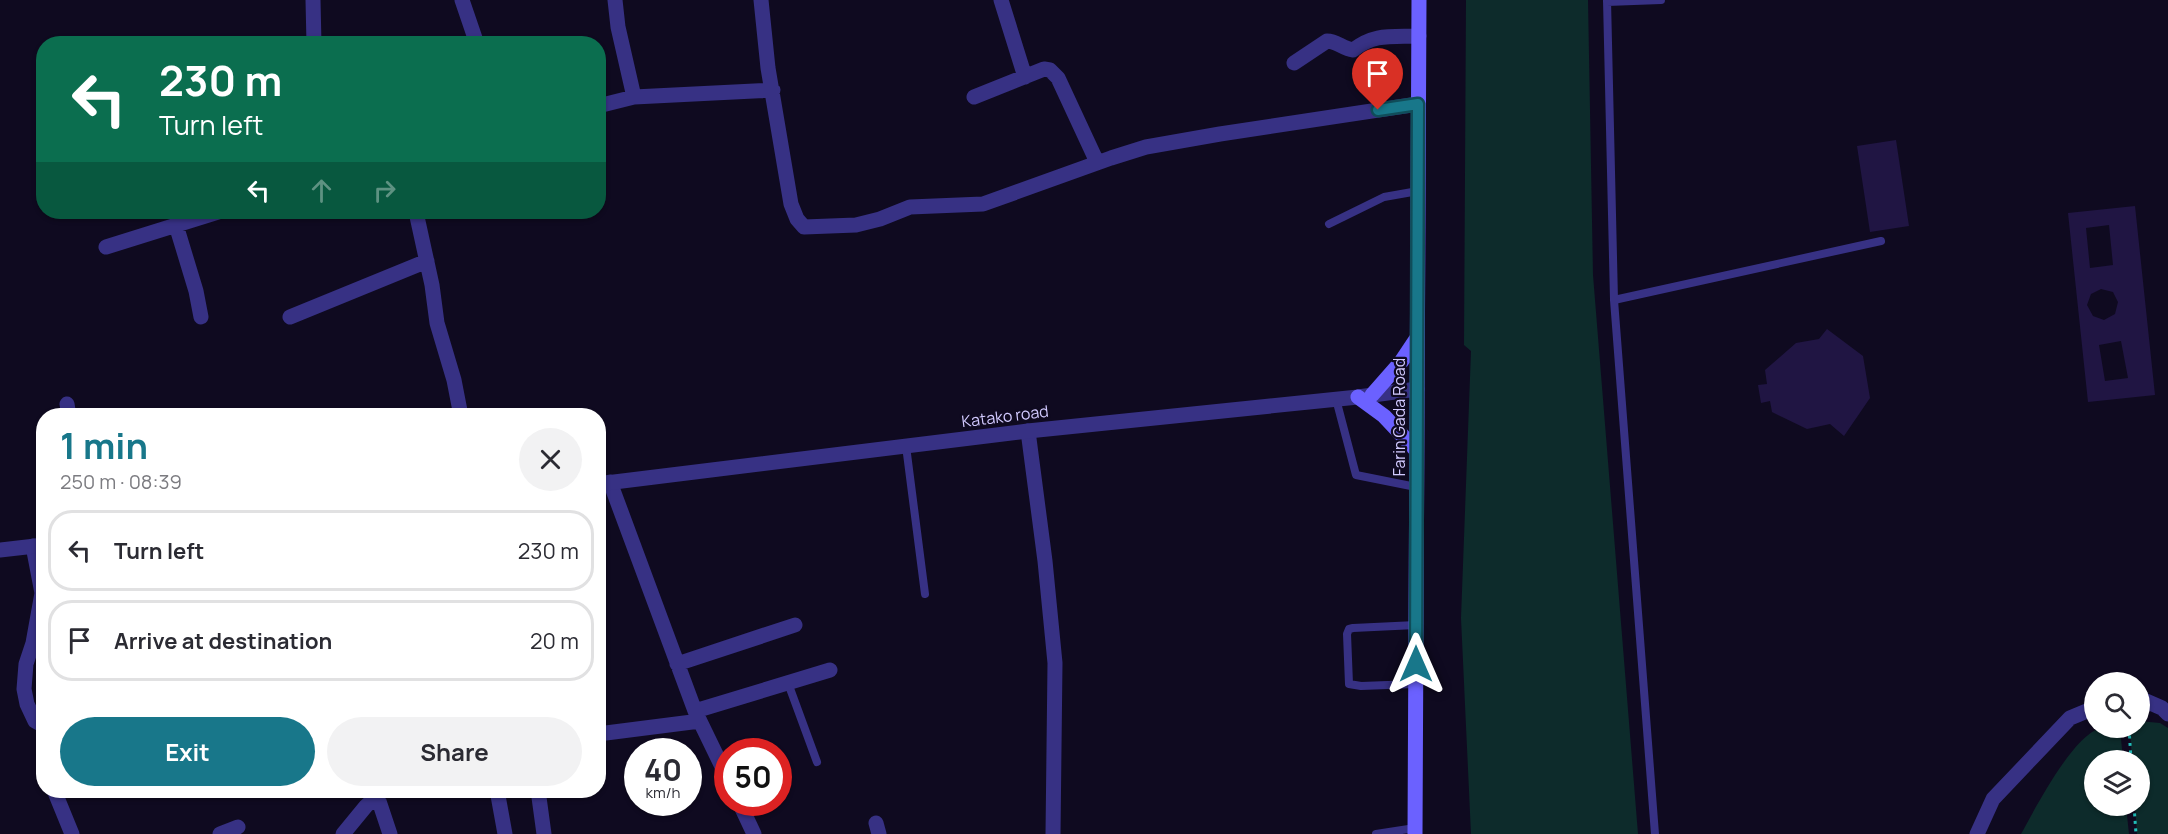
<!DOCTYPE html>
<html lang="en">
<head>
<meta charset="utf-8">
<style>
  :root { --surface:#fff; --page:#f2f2f3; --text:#2b2b33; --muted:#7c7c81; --line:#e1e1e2; --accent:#18778a }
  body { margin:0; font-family:Manrope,sans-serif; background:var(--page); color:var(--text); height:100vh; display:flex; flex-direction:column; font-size:22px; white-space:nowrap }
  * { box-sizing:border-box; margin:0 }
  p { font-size:20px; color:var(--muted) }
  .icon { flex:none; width:33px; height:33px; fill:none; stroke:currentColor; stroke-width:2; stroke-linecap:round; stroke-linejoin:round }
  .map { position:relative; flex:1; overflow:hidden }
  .drawer { position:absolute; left:36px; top:408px; width:570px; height:390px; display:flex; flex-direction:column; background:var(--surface); border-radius:24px; box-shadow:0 2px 4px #0004 }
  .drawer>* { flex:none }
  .guide { position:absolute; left:36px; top:36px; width:570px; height:183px; border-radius:24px; box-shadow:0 2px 4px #0004; background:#0b6e4f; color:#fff; overflow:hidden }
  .buttons { position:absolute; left:2084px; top:672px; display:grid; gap:12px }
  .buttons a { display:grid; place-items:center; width:66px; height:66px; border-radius:50%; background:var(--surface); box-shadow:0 2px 4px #0004; font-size:30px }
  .speed { position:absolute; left:624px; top:738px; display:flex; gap:12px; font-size:30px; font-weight:700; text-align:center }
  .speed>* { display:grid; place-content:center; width:78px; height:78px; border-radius:50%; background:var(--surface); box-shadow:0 2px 4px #0004; line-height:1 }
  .speed small { font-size:15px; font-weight:400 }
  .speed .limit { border:9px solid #d22; background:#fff; color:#111 }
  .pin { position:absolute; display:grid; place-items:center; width:51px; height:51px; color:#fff; margin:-62px -26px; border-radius:50% 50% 50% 0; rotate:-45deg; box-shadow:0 0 6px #0007 }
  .pin .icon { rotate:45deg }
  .me { position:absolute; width:66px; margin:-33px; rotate:0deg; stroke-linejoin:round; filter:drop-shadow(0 0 4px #0008) }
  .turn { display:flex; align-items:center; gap:21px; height:126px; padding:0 24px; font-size:27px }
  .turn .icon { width:78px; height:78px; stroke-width:2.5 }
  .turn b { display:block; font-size:42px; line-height:51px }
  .lanes { display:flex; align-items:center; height:57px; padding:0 24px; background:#0003; justify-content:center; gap:30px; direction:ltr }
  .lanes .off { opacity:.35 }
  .round { display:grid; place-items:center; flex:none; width:63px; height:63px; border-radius:32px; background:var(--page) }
  .head { display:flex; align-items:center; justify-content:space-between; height:102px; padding:0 24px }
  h1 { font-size:36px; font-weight:700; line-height:45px; color:var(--accent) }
  .button { display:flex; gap:12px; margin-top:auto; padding:12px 24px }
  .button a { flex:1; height:69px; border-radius:36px; background:var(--accent); color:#fff; font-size:24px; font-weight:700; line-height:69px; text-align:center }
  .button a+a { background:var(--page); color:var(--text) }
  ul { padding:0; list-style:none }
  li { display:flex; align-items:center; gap:18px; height:81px; margin:0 12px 9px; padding:0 12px; border:3px solid var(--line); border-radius:24px }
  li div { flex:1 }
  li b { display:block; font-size:22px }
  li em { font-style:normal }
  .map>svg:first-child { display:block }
</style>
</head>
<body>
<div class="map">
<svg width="2168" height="834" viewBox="0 0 2168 834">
  <rect width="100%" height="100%" fill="#0f0a20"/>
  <path fill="#0d2b2b" d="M1466,0H1588L1593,275L1638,834H1471L1461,618L1471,351L1464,345Z
    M2139,721L2160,723L2168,728V834H2137L2135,806H2139V760H2132L2130,728H2139Z
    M2100,728H2120L2123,760H2094V806H2126L2129,834H2021C2036,807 2072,737 2100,728Z"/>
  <path fill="#201543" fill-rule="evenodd" d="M1896,140L1909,226L1870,232L1857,146Z
    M2135,206L2155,395L2088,402L2068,213ZM2109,225L2113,265L2090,268L2086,228ZM2101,289L2113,292L2118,302L2115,314L2104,320L2093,316L2087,305L2091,294ZM2121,341L2128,378L2105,381L2099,345Z
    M1827,329L1863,356L1870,398L1844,436L1830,424L1807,429L1772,412L1770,401L1761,403L1758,385L1767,384L1765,370L1796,343L1819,339Z"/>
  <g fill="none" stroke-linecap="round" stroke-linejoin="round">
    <path stroke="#21bcb8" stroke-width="3" stroke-dasharray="3 4.5" stroke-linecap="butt" d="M2129,728L2131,760
      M2134,806L2136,834"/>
    <path stroke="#373184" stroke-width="8" d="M1607,0L1614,300L1655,834
      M1607,2L1661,0
      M1329,224L1384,197L1418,191
      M1614,300L1881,241
      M1336,399L1356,475L1416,487
      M906,446L925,594
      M788,683L817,762
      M1415,684L1361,686L1349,684L1347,634L1349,629L1353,628L1416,625
      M1376,834L1415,828"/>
    <path stroke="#373184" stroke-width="15" d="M313,0L314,44
      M462,0L477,44
      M615,0L618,27L634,97
      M761,0L768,68L791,204L797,219L804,227L856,225L880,219L910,207L983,204L1111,158L1146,147L1220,134L1418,104
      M1001,0L1025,77
      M1294,63L1327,41C1337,41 1343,49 1353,50C1375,33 1391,37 1419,36
      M974,97L1044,69L1050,70L1058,78L1097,162
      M598,106L634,97L773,90
      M416,212L432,285L437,323L454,380L461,416
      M176,225L196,291L201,317
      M106,247L218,212
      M290,317L427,261
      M67,404L69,416
      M1028,431L1045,561L1055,663L1053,834
      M610,482L695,711L728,779
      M33,546L42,593L33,643L26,664L24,689L27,704L35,721L44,726
      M677,664L795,625
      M2139,698L2162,708L2168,714
      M695,711L830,670
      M598,734L700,721
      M54,790L72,834
      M497,790L505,834
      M538,790L544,834
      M377,795L390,834
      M739,802L754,834
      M876,823L879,834
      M220,834L238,827
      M343,834L366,806L384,790
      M1977,834L1993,799L2070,718L2094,708"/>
    <path stroke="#373184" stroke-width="15" d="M598,484L1028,431L1358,397L1417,389
      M0,550L44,545"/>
    <path stroke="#6b61ff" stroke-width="15" d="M1372,395L1401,362L1417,338
      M1358,397L1384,416L1416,450
      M1415,834L1419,0"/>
  </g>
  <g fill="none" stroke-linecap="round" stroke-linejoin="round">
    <defs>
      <path id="route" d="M1378,110L1418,104L1416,664"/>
    </defs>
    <use href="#route" stroke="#104d5a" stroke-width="15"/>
    <use href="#route" stroke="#18778a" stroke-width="10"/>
  </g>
  <g text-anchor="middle" stroke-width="4.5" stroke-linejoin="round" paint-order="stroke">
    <g font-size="16" fill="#d2caff" stroke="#0f0a20">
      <text transform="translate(1005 416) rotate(-7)" y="6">Katako road</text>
      <text transform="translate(1399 417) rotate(-90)" y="6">Farin Gada Road</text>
    </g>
  </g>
</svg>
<div class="buttons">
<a><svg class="icon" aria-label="search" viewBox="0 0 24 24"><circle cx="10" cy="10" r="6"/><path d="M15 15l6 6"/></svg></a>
<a><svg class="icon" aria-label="layers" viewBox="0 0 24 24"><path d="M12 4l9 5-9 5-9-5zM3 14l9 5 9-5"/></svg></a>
</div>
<div class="speed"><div>40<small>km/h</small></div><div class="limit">50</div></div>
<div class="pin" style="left:1378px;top:110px;background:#d93025"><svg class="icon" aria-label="arrive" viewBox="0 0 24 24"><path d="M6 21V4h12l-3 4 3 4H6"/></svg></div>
<svg class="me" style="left:1416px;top:664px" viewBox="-20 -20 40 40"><path d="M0-17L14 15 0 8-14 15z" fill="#18778a" stroke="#fff" stroke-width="4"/></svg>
<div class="guide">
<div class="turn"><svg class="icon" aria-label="left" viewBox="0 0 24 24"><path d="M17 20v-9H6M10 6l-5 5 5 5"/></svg><div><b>230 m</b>Turn left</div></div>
<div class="lanes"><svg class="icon" aria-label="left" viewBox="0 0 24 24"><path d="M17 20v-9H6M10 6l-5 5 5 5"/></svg><svg class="icon off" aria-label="ahead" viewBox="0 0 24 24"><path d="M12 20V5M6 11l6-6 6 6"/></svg><svg class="icon off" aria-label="right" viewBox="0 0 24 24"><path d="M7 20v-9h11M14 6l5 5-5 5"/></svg></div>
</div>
<section class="drawer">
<div class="head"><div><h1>1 min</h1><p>250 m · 08:39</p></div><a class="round"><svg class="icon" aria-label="close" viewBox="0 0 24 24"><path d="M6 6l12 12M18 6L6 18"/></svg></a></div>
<ul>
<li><svg class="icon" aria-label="left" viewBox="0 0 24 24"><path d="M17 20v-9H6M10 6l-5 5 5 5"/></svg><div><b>Turn left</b></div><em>230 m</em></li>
<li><svg class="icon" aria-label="arrive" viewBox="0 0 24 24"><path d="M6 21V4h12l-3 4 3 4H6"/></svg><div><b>Arrive at destination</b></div><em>20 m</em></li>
</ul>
<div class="button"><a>Exit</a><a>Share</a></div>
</section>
</div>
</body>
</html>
